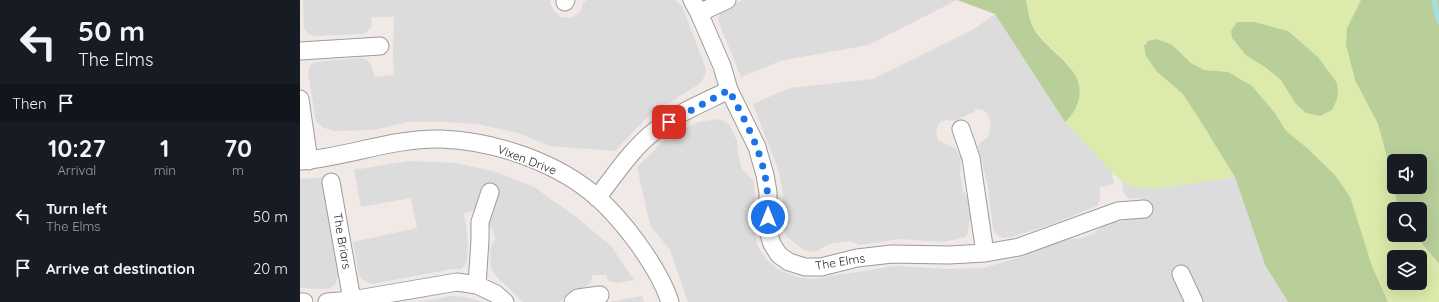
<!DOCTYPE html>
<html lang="en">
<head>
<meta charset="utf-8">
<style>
  :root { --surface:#171b24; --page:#20242c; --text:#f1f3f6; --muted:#9ea1a6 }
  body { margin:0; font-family:Quicksand,sans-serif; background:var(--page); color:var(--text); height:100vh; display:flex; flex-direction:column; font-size:15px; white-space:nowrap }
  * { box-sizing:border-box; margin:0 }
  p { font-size:13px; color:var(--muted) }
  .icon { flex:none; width:22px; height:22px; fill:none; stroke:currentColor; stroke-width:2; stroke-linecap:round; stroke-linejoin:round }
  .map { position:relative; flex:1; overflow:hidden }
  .drawer { display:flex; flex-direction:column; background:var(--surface); width:300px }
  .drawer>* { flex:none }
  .top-card { background:#171b24; color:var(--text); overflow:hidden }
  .tools { position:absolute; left:1087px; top:154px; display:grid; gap:8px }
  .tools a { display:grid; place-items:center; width:40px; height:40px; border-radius:6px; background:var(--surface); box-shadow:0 4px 16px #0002; font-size:20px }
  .pin { position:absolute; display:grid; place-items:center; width:34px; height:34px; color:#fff; margin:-17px; border-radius:8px; box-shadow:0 2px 6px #0006 }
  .me { position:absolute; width:44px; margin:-22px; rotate:0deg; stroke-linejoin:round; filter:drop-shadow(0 0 3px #0008) }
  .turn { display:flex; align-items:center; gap:14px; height:84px; padding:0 12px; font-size:18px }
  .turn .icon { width:52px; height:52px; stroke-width:2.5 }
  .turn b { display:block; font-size:28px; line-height:34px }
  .then { display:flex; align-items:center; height:38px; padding:0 12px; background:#0003; gap:8px; font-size:15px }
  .eta { display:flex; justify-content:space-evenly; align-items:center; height:68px; text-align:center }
  .eta b { font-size:24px; font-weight:800; line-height:28px }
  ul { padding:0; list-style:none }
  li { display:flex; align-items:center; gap:12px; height:52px; padding:0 12px }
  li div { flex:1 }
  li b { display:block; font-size:15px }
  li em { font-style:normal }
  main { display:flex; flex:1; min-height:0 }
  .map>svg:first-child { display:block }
</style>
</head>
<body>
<main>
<section class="drawer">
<div class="top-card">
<div class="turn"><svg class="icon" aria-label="left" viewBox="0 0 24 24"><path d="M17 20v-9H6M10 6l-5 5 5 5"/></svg><div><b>50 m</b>The Elms</div></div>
<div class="then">Then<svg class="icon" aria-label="arrive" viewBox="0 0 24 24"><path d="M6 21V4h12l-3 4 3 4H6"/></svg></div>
</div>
<div class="eta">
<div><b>10:27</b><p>Arrival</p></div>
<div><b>1</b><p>min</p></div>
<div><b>70</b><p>m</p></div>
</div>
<ul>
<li><svg class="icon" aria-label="left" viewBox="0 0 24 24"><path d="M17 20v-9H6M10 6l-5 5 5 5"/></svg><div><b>Turn left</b><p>The Elms</p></div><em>50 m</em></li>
<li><svg class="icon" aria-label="arrive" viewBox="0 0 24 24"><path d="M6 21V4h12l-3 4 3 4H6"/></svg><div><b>Arrive at destination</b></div><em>20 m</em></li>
</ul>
</section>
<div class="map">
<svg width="1139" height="302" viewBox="0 0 1139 302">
  <rect width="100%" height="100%" fill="#f0e9e5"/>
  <path fill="#dddcdc" d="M3,0H251L250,3L254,11L261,17L271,18L280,12L283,3L287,0H375L382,6L406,69L405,75L401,83L349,115L315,151L249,146L218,133L177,124L147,122H108L74,130L35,131L24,128L16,122L8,72L10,66L15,62L60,58L66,59L71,64L75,77L94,75L93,56L94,17H72L71,28L64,34L16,36L9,34L4,28Z
    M443,0H657L568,45L480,61L441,77L418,20L421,11Z
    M695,14L765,122L812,172L814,184L800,187V200L797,206L752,224L712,237L703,238L697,235L693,229L688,187L678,145L688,137L691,122L687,113L683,110L676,109L674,112L656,120L641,121L638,125L636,133L638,140L656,149L661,158L660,174L663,191L672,204L673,220L669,222L668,233L665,237L644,242L599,239L560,245L549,241L529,244L515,252L504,250L487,237L480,223L483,194L479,172L453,104L490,88L573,79L674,29Z
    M419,119L429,124L437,141L438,153L442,169L454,182L455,205L454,225L457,245L466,259L477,269L497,277L511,279L596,266L648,269L683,268L725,256L724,252L762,239H779L794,233L804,224L845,217L841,198L832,199L827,197L823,191L822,181L835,187L854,189L935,177L965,265L988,302H388L370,250L350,225L337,167L366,139L383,129L399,122Z
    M108,161L156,163L196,172L234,187L276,217L311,246L334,280L316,283L308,281L306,275H292L291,282L284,288L272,292L259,302H223L197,277L191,269L190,248L195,240L193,229L184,226L175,211L164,213L168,242L167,260L164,266L161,269H152L72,284L63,280L59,275L53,242L117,228L111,198L61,207L54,170Z
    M24,177L39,273L35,285L28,289L0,288V179Z
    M151,296L166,297L182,302H118Z
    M342,296L344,302H308Z"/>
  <path fill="#dceaab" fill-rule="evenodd" d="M726,0H1061L1047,28L1055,80L1078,124L1088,161L1097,203L1100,209H1094V235H1115L1139,264V302H1088L1072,266L1035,175L1006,147L986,131L975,113L928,72L904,70L891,63L884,56L857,72L882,93L898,117L935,177L854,189L835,187L822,181L812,172L765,122L776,108L771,67L746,43L733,27ZM965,67L1037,99L995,103L981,80ZM1094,257H1120V283H1094Z"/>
  <path fill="#b9cf9a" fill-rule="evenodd" d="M657,0H726C728,8 729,19 733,27C747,54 793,70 776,107C774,113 769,118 765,122L695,14Z
    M1061,0H1139V264L1115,235H1120V209H1100L1097,203L1088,161L1078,124L1055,80L1046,44L1047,28ZM1094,161H1120V187H1094Z
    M937,22H954L988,31L1018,57L1037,83L1038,92L1037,99L1032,110L1020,116L1006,113L995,103L981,80L965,67L946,55L932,38L931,31Z
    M856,39L871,44L891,63L904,70L928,72L952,86L975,113L986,131L1006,147L1035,175L1050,197L1072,266L1088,302H988L965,265L935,177L898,117L882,93L857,72L846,56L844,46L848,41Z"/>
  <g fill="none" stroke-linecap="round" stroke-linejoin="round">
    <path stroke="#a6dedb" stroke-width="5.5" d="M1134,0L1139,21"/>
    <defs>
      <path id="street" d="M392,0L399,13L422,66L429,90L457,147L465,175L468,192V231L472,244L479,255L489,262L505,267H521L557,258L592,254L649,255L685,253L719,247L818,211L844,209
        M265,2L266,0
        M399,13L427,0
        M0,51L80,46
        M0,99L9,161
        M661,129L671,158L685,253
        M0,161C47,157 93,138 141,139C195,141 257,162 298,198C312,211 325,226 336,241C350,260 363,280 370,302
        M31,182L52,300
        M297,198C315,175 332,148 356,130C377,113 405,102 429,90
        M881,274L894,302
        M177,285L180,240V222L190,192
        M0,302H4
        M27,302L52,300L157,282L177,285L196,294L205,302
        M273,302L278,298L300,295"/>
    </defs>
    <use href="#street" stroke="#9c9c9c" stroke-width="19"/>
    <use href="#street" stroke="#fff" stroke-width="17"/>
  </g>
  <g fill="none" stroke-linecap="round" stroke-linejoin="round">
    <path stroke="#1a73e8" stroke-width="7" stroke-dasharray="0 12.6" d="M369,122L429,90C443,117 459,145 465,176C468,189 468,203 468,217"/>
  </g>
  <g text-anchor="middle" stroke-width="3.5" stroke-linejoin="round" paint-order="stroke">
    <g font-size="12" fill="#1f1f1f" stroke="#fff">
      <text transform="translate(227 160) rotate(21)" y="4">Vixen Drive</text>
      <text transform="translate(42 241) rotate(80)" y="4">The Briars</text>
      <text transform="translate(540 262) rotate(-9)" y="4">The Elms</text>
    </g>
  </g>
</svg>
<div class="tools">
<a><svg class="icon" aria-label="sound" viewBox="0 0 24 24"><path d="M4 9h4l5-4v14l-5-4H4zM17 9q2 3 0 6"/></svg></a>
<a><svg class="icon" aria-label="search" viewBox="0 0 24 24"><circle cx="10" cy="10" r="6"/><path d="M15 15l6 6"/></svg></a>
<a><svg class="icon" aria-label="layers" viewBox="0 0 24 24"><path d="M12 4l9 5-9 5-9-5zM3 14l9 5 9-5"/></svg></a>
</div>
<div class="pin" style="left:369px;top:122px;background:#d93025"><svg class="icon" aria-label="arrive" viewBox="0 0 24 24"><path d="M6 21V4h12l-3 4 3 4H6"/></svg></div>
<svg class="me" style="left:468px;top:217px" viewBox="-20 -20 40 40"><circle r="17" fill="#1a73e8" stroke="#fff" stroke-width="3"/><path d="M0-11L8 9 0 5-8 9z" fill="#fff"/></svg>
</div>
</main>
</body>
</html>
